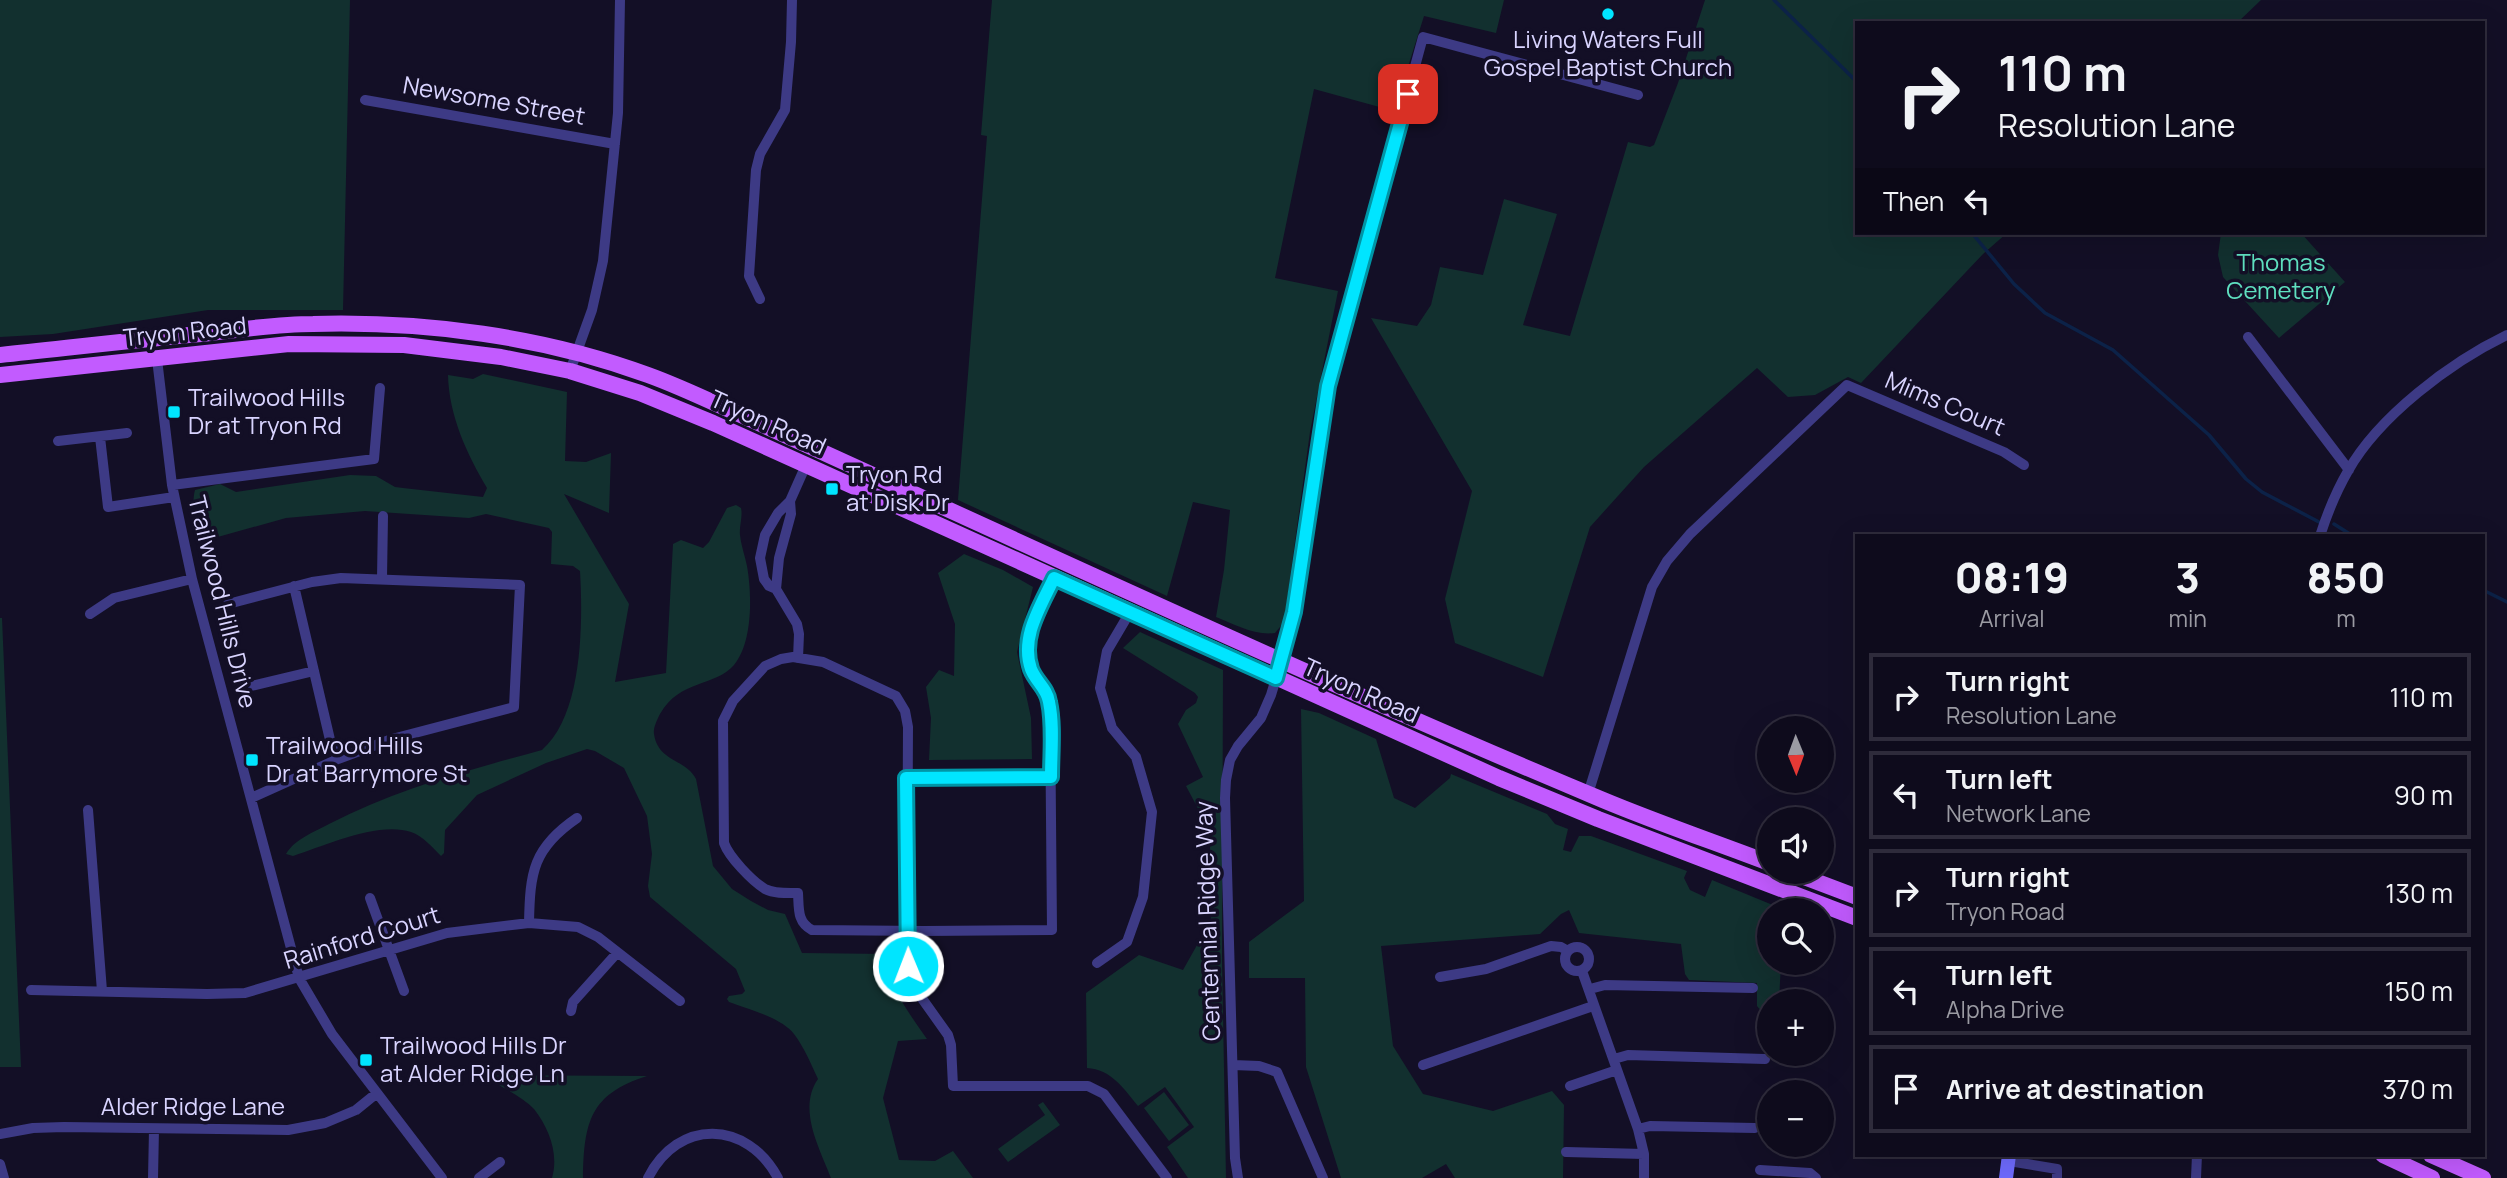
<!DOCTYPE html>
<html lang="en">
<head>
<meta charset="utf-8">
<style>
  :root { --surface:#0e0b1c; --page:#171425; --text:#f1f3f6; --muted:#9b9ba3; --line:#2e2b3b }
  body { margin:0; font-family:Manrope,sans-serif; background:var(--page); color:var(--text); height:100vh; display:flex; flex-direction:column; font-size:26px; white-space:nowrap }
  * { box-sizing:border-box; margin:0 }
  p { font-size:23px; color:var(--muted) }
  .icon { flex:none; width:38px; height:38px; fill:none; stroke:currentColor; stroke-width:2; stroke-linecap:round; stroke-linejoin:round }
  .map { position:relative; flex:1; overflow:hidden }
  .sheet { position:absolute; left:1855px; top:534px; width:630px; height:623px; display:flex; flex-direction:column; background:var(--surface); border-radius:0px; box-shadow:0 7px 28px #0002,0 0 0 2px var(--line) }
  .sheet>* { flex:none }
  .top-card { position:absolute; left:1855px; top:21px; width:630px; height:214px; border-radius:0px; box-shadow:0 7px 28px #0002,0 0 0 2px var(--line); background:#0e0b1c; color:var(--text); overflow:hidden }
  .needle { width:46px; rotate:179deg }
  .tools { position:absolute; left:1757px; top:716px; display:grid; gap:14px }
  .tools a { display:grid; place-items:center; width:77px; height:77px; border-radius:50%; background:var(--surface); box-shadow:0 7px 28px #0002,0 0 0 2px var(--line); font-size:35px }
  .pin { position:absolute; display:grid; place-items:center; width:60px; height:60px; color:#fff; margin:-30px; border-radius:14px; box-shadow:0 4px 10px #0006 }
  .me { position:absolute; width:77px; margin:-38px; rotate:359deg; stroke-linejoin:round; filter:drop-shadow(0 0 5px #0008) }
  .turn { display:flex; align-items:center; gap:24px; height:147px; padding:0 28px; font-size:32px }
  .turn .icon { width:91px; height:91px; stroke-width:2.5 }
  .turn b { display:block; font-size:49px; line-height:60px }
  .then { display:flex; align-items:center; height:66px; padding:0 28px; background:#0003; gap:14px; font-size:26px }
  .eta { display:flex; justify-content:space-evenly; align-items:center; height:119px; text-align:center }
  .eta b { font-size:42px; font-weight:800; line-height:49px }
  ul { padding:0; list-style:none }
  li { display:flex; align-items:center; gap:21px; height:88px; margin:0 14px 10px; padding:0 14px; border:4px solid var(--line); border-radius:0px }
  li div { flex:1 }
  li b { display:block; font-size:26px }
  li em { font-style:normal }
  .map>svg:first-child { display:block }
</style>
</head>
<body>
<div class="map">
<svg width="2507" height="1178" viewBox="0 0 2507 1178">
  <rect width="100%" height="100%" fill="#130f26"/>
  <path fill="#12302f" d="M0,0H350L343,310H208L53,334L0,337Z
    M992,0H1504L1496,33L1424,16L1394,111L1314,89L1275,278L1338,291L1310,432L1284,622L1275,633C1255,636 1234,624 1216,617L1224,570L1230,510L1193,502L1167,596L958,500L987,136L981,135Z
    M1705,0H2261L2237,23H1857V233H2007L1983,254L1861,383L1848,377L1815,395L1788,397L1757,368L1644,467L1590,527L1543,677L1455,643L1445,599L1472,491L1371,318L1417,326L1431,305L1440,267L1483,275L1504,199L1557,214L1523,325L1570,336L1628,142L1650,147L1654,145L1678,83Z
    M2221,233H2301L2345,282L2279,338L2223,277L2218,255Z
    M483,374L567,392L565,461L586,462L611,453L609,513L564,494L629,604L615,682L666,673L673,544L681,540L703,548L709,542L727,508L736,505L741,508C743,517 739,526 740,535C741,545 745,556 747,566C752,594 753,642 734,665C715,687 680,679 660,714C657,720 653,728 654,734C658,762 686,759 696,779L713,866L732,889L751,901L768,910L785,914L802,953L886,954C889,987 908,1012 927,1039L898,1041L883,1098L899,1160L935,1161L953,1151L973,1178H831C820,1149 797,1109 818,1079C811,1064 804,1047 794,1034C782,1018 748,1009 729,1002L727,999L729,996L742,994L745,991L736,969L650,897L648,886L652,854L647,816L624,768L595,751L587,749L546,763L477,795L445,830L444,853L441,856C432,847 423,836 411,832C378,821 324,846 293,856L286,854C295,839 314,832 329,824C397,789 469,770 542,750C583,715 583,622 580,571L573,566L551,564L552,532L549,528L486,514L469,518L365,511L286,518L207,540C195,530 191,504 195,490L220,484L236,492L350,475L376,476L395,487L403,488L483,497L487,488C467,454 449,416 448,375L473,379Z
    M964,554L1003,570L1033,587L1017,652L1031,718L1032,759L929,760L931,718L926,687L939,670L954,676L955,624L938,573Z
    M0,618H2L21,1067H0Z
    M1140,632L1223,670L1222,960L1226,1178H1188L1167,1147L1194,1127L1165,1087L1138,1106C1124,1089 1111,1069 1087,1068L1086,993L1139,955L1183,970L1201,938L1207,935L1211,925L1210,843L1202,831L1203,818L1186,786L1203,777L1178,724L1186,710L1196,703L1198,697L1195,693L1123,648Z
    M1301,709L1319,713L1376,739L1394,798L1415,808L1450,778L1451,774L1547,814L1555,824L1568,829L1563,850L1571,852L1579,836H1591L1687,871L1684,878L1690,890L1705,897L1712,880L1785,910H1769V962L1781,963L1779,1001H1769V1050L1763,1013L1757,1006V983L1689,980L1685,974L1681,944L1579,933L1569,910L1561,914L1540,934L1381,946L1393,1046L1423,1094L1493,1111L1552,1091L1564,1105L1563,1178H1455L1446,1164L1422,1178H1341L1306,1067L1305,978H1249V942L1304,901Z
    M482,1075L647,1076C590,1094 584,1122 583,1178H552C559,1154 549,1128 534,1109C523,1097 496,1084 482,1075Z
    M1164,1092L1189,1125L1169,1141L1144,1108Z
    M1043,1102L1060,1125L1008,1162L998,1149L1045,1115L1038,1105Z"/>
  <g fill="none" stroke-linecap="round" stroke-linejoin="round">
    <path stroke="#0c2248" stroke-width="3.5" d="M1774,0L1857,82
      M1972,233L2014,284L2045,313L2113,350L2209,435L2246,479L2262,492L2319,522
      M2334,524L2353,536
      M2483,590L2507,602"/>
    <path stroke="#3d3a85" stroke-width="10" d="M365,100L615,144
      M760,299L749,276L756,170L760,154L785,110L791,42L792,0
      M2248,337L2349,470
      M157,359L172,485L192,579L299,978L332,1034L442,1178
      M570,371L592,310L603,261L618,113L620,0
      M100,437L108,507L174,497
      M58,441L127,433
      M172,485L374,459L380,388
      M2320,536C2327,514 2337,490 2348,471C2379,416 2451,362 2507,335
      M1054,577C1041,606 1017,641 1033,673C1039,686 1048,692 1050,707L1052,930L924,931L812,930C797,922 799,909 798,893C788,893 775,894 765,889C752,881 729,857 724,843L723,721L733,701L765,666L781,659L793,657L823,662L896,696L905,711L908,727L907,931L908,966L911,983L948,1035L951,1045L953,1086H1088L1104,1094L1167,1178
      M382,578L383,516
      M294,586L331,744L338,759
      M776,589L779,558L791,514L790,501
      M228,604L312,582L341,578L520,585L514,707L392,739L338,759L251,798
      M90,614L114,598L192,579
      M798,658L799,634L797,624L776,589L769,586L764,579L760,558L765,535L778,513L790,501L806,465
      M251,686L314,671
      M906,778L1051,777
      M1588,794L1652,587L1667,561L1690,534L1847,385L2004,452L2024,465
      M88,810L102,991
      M370,898L404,991
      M529,923C530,872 533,848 577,818
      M1565 959a12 12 0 1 1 24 0a12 12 0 1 1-24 0Z
      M1097,963L1127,942L1143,897L1152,812L1136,757L1112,728L1100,688L1107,651L1130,612
      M1582,971L1638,1129L1644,1154V1178
      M1440,977L1486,969L1551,946L1561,947L1568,951
      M1590,989L1605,985L1753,988
      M31,990L207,994L245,993L447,933L529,923L578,927L598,937L680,1001
      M571,1011L573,1002L617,953
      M1614,1059L1628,1055L1765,1059
      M1233,1065L1259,1066L1277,1072L1323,1178
      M1423,1065L1593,1006
      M1570,1086L1617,1070
      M1638,1129L1650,1126L1755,1128
      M0,1134L33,1128L64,1127L288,1130L325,1123L356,1110L377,1093
      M1566,1152L1644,1154
      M2009,1161L2057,1169V1178
      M0,1164L4,1178
      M1760,1170L1810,1173L1816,1178
      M153,1178L154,1129
      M479,1178L500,1162
      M648,1178C678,1118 747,1120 778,1178
      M1238,1178L1235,1158L1225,798L1226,780L1230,760L1238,746L1261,718L1271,695L1287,642L1294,612L1328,386L1423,37L1638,95
      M2196,1178L2197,1155"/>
    <path stroke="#6f6bff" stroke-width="14" d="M2006,1178L2009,1155"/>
    <path stroke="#c25bff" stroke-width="16" d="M0,355C67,348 134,340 201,334C238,330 275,324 313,324C425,321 542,336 648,375C673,384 697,395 721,406C1015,539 1306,676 1603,800C1658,823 1714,842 1769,863
      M0,375L289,344L404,345L501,357L570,371L640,393L713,423L1499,778L1598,819L1857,918
      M1791,872L1857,897
      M2383,1155L2432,1178
      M2431,1155L2483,1178"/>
  </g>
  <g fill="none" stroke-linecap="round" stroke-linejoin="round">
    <defs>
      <path id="route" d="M908,966L906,778L1051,777C1051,753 1054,725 1049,702C1047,688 1036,682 1031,669C1020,637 1041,606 1054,578L1276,678L1294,612L1328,386L1408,94"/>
    </defs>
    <use href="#route" stroke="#0095a6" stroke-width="18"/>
    <use href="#route" stroke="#00e5ff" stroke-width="12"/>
  </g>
  <g fill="#00e5ff" stroke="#130f26" stroke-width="2.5">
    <circle cx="1608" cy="14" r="7"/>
    <rect x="167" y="405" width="14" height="14" rx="3.5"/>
    <rect x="825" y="482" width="14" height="14" rx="3.5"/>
    <rect x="245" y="753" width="14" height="14" rx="3.5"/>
    <rect x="359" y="1053" width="14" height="14" rx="3.5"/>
  </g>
  <g text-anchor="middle" stroke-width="7" stroke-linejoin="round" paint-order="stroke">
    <g font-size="24" fill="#d9d4ff" stroke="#130f26" text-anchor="start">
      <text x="1608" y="48" text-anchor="middle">Living Waters Full<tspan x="1608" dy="28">Gospel Baptist Church</tspan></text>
      <text x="188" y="406">Trailwood Hills<tspan x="188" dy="28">Dr at Tryon Rd</tspan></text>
      <text x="846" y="483">Tryon Rd<tspan x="846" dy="28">at Disk Dr</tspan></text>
      <text x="266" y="754">Trailwood Hills<tspan x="266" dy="28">Dr at Barrymore St</tspan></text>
      <text x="380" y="1054">Trailwood Hills Dr<tspan x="380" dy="28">at Alder Ridge Ln</tspan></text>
    </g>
    <g font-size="24" fill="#d9d4ff" stroke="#130f26">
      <text transform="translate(494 101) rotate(10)" y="8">Newsome Street</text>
      <text transform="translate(185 332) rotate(-6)" y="8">Tryon Road</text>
      <text transform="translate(1945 404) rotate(23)" y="8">Mims Court</text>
      <text transform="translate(768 423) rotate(24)" y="8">Tryon Road</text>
      <text transform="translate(222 602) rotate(76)" y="8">Trailwood Hills Drive</text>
      <text transform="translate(1361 691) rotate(24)" y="8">Tryon Road</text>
      <text transform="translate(1208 921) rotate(-92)" y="8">Centennial Ridge Way</text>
      <text transform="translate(362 938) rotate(-17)" y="8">Rainford Court</text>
      <text x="193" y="1115">Alder Ridge Lane</text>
    </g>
    <g font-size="24" fill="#5fe0c0" stroke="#130f26">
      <text x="2281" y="271">Thomas<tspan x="2281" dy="28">Cemetery</tspan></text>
    </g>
  </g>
</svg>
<div class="tools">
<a><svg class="needle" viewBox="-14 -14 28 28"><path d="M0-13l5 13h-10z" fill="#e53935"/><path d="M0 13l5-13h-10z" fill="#9b9ba3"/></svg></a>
<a><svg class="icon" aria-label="sound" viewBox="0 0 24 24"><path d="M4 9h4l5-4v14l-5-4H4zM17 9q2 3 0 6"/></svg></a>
<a><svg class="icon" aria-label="search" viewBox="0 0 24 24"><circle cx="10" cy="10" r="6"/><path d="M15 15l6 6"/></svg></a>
<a>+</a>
<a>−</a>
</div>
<div class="pin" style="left:1408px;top:94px;background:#d93025"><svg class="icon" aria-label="arrive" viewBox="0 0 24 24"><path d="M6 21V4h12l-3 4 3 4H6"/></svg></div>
<svg class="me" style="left:908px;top:966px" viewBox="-20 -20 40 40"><circle r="17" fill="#00e5ff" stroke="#fff" stroke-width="3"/><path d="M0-11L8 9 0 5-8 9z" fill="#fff"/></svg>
<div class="top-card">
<div class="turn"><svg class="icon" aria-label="right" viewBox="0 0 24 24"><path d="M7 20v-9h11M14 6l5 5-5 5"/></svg><div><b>110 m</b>Resolution Lane</div></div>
<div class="then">Then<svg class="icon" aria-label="left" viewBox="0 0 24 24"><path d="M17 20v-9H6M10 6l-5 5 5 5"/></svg></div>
</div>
<section class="sheet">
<div class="eta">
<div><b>08:19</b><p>Arrival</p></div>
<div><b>3</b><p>min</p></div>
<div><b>850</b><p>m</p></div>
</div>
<ul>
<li><svg class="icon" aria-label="right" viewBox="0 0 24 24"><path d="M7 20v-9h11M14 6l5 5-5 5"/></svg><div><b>Turn right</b><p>Resolution Lane</p></div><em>110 m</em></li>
<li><svg class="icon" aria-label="left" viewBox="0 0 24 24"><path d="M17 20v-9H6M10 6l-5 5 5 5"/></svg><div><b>Turn left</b><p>Network Lane</p></div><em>90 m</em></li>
<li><svg class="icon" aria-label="right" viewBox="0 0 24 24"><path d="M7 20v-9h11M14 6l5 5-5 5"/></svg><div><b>Turn right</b><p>Tryon Road</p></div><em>130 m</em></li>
<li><svg class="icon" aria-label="left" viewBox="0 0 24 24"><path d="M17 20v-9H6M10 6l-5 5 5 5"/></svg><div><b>Turn left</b><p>Alpha Drive</p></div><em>150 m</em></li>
<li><svg class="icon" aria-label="arrive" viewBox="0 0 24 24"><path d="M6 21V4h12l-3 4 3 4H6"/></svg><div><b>Arrive at destination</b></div><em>370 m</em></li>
</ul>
</section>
</div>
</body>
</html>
